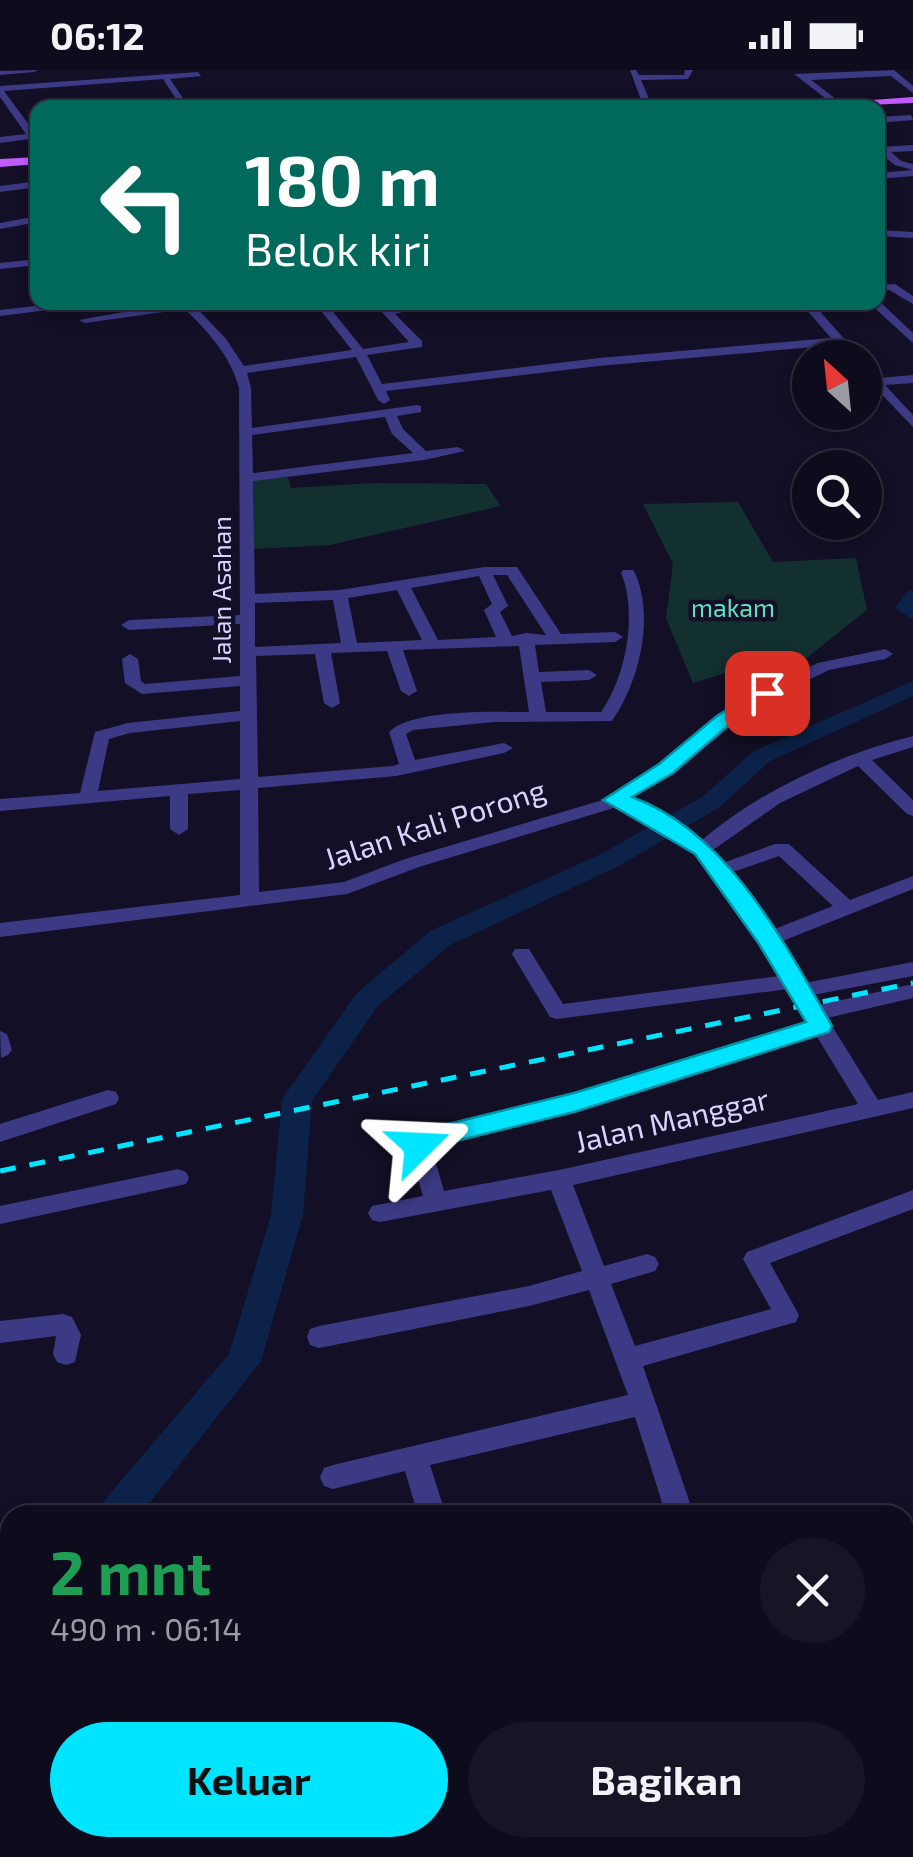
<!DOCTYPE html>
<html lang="id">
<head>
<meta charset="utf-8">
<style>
  :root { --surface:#0e0b1c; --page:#171425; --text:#f1f3f6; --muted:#9b9ba3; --line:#2e2b3b; --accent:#00e5ff }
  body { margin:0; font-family:"Exo 2",sans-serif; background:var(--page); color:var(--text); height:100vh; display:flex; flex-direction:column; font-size:38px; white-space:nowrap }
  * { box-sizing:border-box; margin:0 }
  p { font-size:32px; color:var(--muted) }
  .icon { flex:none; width:55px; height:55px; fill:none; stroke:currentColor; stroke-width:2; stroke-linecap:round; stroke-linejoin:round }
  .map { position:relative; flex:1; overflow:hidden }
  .panel { position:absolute; left:0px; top:1435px; width:915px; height:352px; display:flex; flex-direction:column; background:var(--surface); border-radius:30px 30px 0 0; box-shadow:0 5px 15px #0003,0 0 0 2px var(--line) }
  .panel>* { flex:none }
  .hud { position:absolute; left:30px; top:30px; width:855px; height:210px; border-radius:20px; box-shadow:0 5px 15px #0003,0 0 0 2px var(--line); background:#00695c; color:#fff; overflow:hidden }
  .needle { width:65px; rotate:333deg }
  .tools { position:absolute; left:792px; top:270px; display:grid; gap:20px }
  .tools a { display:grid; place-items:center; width:90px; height:90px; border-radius:50%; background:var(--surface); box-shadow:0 5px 15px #0003,0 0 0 2px var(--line); font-size:50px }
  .pin { position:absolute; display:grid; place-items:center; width:85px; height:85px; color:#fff; margin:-42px; border-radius:20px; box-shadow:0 5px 15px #0006 }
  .me { position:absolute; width:110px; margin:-55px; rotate:69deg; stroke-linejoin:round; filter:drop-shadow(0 0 8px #0008) }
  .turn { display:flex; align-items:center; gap:35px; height:210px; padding:0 50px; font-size:45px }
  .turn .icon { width:130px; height:130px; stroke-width:2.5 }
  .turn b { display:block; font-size:70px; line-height:85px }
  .round { display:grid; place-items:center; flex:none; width:105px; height:105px; border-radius:52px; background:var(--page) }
  .headline { display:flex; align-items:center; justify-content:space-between; height:170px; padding:0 50px }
  h1 { font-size:60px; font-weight:700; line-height:75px; color:#1e9e55 }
  .button { display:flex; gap:20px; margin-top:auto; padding:20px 50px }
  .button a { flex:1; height:115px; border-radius:60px; background:var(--accent); color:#111; font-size:40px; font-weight:700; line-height:115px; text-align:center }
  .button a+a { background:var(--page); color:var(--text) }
  .status { display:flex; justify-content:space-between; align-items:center; height:70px; padding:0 50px; background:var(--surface); direction:ltr }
  .status svg { height:28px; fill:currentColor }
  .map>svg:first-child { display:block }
</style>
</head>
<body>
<div class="status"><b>06:12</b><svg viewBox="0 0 49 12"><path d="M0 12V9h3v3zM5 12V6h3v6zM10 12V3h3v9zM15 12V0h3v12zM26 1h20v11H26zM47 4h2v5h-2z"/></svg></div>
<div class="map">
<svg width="913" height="1787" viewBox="0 0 913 1787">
  <rect width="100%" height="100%" fill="#130f26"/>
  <path fill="#12302f" d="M288,407L291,418L373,413L486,414L501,436L330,475L254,479L253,410Z
    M738,432L773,492L856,488L867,540L779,610L735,600L693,613L666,548L673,494L643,434Z"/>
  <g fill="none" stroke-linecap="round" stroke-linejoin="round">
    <path fill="#0c2248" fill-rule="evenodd" d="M913,520V550L895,538L906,522Z
      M913,611V626L770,691L720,737L619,796L450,875L377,937L312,1031L303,1145L261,1291L140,1445H97L103,1432L229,1284L271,1145L282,1029L357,923L430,861L601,784L702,727L754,681Z
      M25,1778H69L68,1787H24Z"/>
    <path fill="#3d3a85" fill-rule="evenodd" d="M38,0L34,2L0,5V1Z
      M630,0H636L639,5H684L685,0H693L688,9L641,10L653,38H644Z
      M894,0L913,16V23L891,6L811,10L841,33L838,38L794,4Z
      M198,2L201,6L170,9L187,34L151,38L178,32L163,9L4,21L38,67V77L30,69L0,73V67L26,64L0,27V16Z
      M911,45L913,50L878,53V47Z
      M913,75V81L891,82L901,91L913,94V100L895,95L878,82L879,77Z
      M913,100V106L878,109V103Z
      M38,111V117L0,122V116Z
      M38,146V152L0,159V153Z
      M878,160L913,162V168L878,166Z
      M38,189V195L0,199V193Z
      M895,214L913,226V234L889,220L878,221V215Z
      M878,230L913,263V273L868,232Z
      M69,232H112L0,246V240Z
      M180,232L192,233L226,269L244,296L352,280L314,232H325L363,279L409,272L373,232H385L390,238L414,232H436L395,244L422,271V277L367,285L382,314L599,288L831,268L805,238L808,232H819L817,238L861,288H848L837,275L599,296L386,321L390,330L384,334L378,330L356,287L247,303L251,318L252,358L417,335L421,336V342L397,346L403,359L426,381L458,377L465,381L424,390L253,411L255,524L340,520L484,497H517L561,564L615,562L623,567L615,572L535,575L539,602L589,600L597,605L589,610L541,612L546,642H601C626,607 638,543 621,503L623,500H633L635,503C655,548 639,612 612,651L494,652L413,660L406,664L415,690L504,673L513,678L504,683L396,706L258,718L259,822L344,812L405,789L606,729L660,695L747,626L818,593L885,579L893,584L885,589L829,600L759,634L672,703L631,728L702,770C761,720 838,685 913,666V677L872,690L913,730V746L907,744L858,696L780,733L713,780L723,793L775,774H789L850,830L913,806V819L780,872L805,913L913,892V906L813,925L819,935L913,914V928L827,948L878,1030L913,1022V1038L573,1115L604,1196L647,1184L655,1187L659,1194L655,1201L611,1214L635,1276L771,1239L743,1189L747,1182L913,1120V1139L770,1193L799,1245L796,1252L643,1296L694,1445H666L635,1347L430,1395L446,1445H418L405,1401L333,1419L324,1416L320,1407L324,1398L333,1395L628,1325L589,1220L529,1236L319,1278L310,1275L307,1267L310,1259L319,1256L529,1216L582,1201L551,1120L380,1152L372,1150L368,1143L372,1136L423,1126L407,1074L416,1063L574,1024L808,952L788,919L557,949L550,947L512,884L515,879H529L563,934L780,906L696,783L620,736L419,797L347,824L0,867V853L240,825V720L188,724V759L179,765L170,759V726L0,741V729L80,723L95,662L128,653L240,641V616L142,624L125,613L122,589L130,584L138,589L141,611L145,614L240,606V554L129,560L121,555L129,550L240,545L239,318C230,285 209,263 185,239L85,253L79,250ZM385,347L392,364L413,383L253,403L252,365ZM493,505H507L546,565L526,563L512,566L500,542L508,536ZM479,506L492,534L484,540L496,567L438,570L411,518ZM397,520L422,570L357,573L348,528ZM333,530L341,573L255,577V533ZM519,576L529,642C495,642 412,639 389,662L399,694L393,696L258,707L256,586L315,584L324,633L332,638L340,633L331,583L387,581L401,621L409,626L417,621L403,580ZM240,651V709L98,721L109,669L130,663ZM779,786L833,836L772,860L730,803ZM816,965L858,1034L559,1100L444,1121L431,1076L574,1040Z
      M865,296L879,308L913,305V313L885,315L913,345V357L865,307Z
      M0,961L7,964L12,980L8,985L1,988Z
      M108,1020L116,1022L119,1028L116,1034L0,1072V1054Z
      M178,1099L186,1102L189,1108L186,1114L0,1154V1136Z
      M63,1244L72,1247L81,1265L75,1292L66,1295L57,1292L53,1284L56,1266L0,1273V1251Z
      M249,1778H281L282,1787H250Z
      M331,1778H363L365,1787H333Z
      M495,1778H527L530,1787H498Z"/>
    <path fill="#c25bff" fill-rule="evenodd" d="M913,27V33L799,38L804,35Z
      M38,87V94L0,97V89Z
      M913,1549V1585L905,1587V1551Z
      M10,1742V1778H20L0,1784V1744Z"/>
    <path stroke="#00e5ff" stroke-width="5" stroke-dasharray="16 14" stroke-linecap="butt" d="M0,1101L913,913"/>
  </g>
  <path fill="#00e5ff" stroke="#0095a6" stroke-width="2.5" d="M761,619L777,623L731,653L673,703L632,727C728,762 784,872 832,956L829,962L574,1042L432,1077L419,1086L410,1084L406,1076L415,1062L574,1023L806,952L759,874L695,784L603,730L659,694L718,645Z"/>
  <g text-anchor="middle" stroke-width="9" stroke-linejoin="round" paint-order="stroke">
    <g font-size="25" fill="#d9d4ff" stroke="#130f26">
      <text transform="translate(222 520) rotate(-90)" y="9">Jalan Asahan</text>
    </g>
    <g font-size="25" fill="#5fe0c0" stroke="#130f26">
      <text x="733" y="547">makam</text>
    </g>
    <g font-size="30" fill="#d9d4ff" stroke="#130f26">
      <text transform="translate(435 755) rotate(-18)" y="10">Jalan Kali Porong</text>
      <text transform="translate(672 1051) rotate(-13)" y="10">Jalan Manggar</text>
    </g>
  </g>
</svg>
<div class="tools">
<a><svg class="needle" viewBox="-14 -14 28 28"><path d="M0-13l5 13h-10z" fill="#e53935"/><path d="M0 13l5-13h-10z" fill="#9b9ba3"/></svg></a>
<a><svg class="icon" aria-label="search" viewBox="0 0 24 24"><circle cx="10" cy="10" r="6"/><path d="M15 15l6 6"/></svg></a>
</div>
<div class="pin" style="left:767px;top:623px;background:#d93025"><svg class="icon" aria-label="arrive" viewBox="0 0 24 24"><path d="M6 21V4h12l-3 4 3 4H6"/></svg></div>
<svg class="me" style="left:419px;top:1076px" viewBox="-20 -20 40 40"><path d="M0-17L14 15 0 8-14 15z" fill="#00e5ff" stroke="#fff" stroke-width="4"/></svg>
<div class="hud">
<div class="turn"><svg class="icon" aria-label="left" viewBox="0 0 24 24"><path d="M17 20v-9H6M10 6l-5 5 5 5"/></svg><div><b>180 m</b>Belok kiri</div></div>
</div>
<section class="panel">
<div class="headline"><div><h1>2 mnt</h1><p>490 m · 06:14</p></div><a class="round"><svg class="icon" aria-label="close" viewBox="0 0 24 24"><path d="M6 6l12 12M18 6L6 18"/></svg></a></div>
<div class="button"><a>Keluar</a><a>Bagikan</a></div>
</section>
</div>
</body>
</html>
